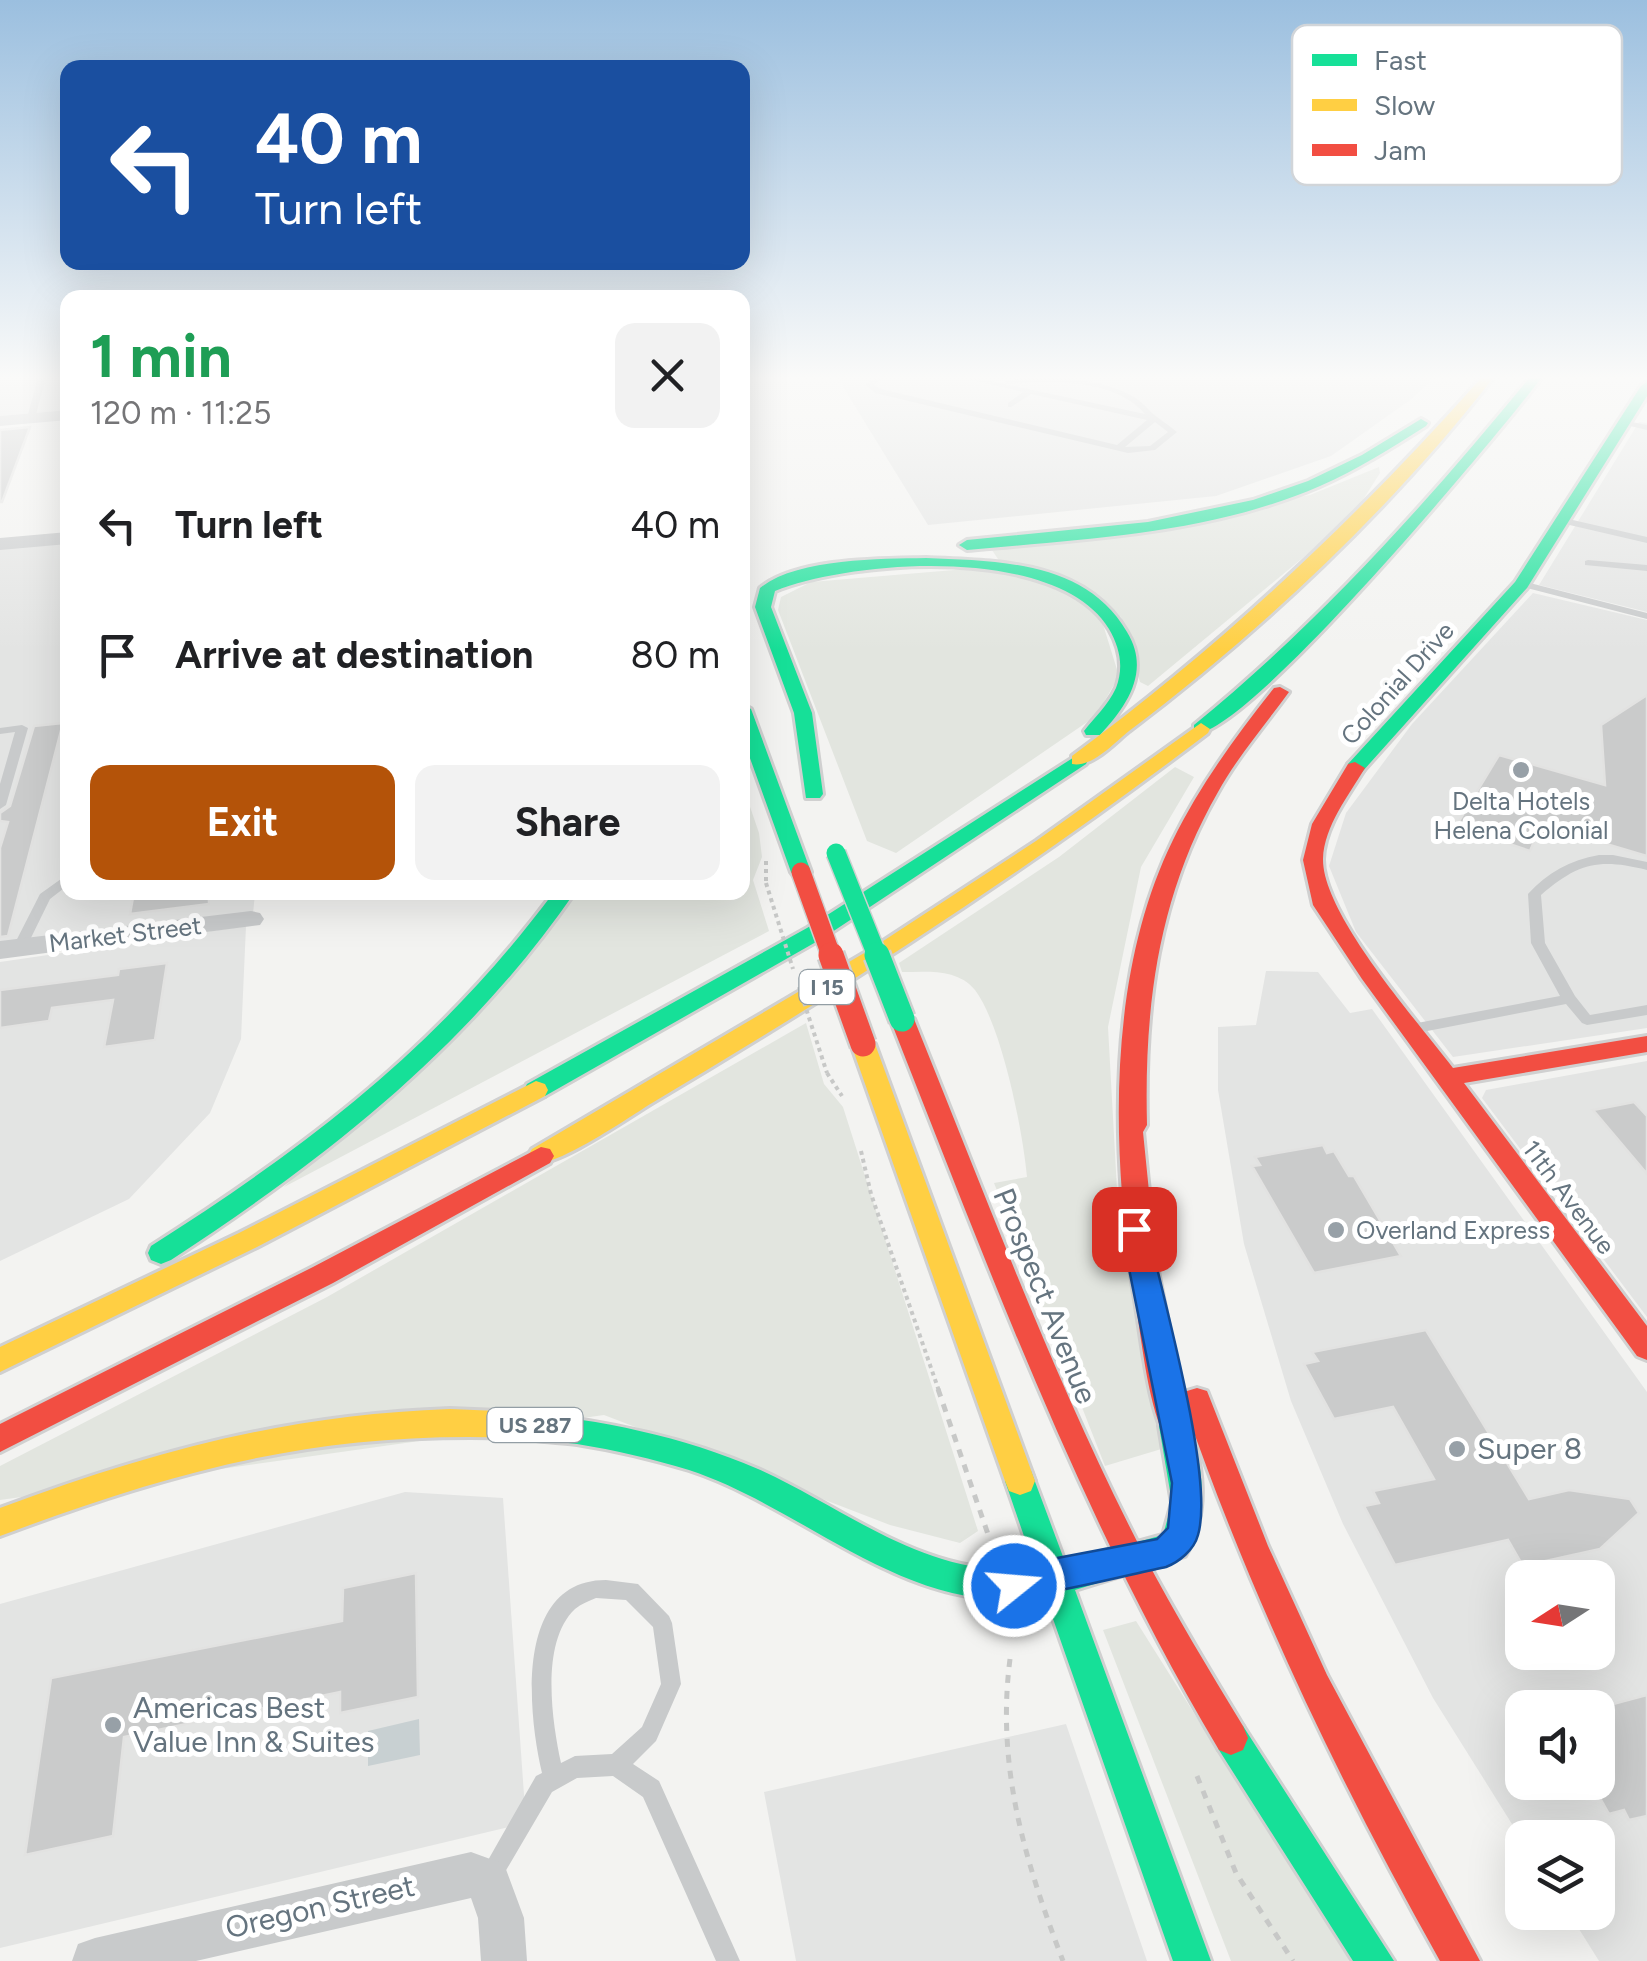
<!DOCTYPE html>
<html lang="en">
<head>
<meta charset="utf-8">
<style>
  :root { --surface:#fff; --page:#f2f2f2; --text:#202124; --muted:#757577; --accent:#b45309 }
  body { margin:0; font-family:Figtree,sans-serif; background:var(--page); color:var(--text); height:100vh; display:flex; flex-direction:column; font-size:38px; white-space:nowrap }
  * { box-sizing:border-box; margin:0 }
  p { font-size:32px; color:var(--muted) }
  .icon { flex:none; width:55px; height:55px; fill:none; stroke:currentColor; stroke-width:2; stroke-linecap:round; stroke-linejoin:round }
  .map { position:relative; flex:1; overflow:hidden }
  .panel { position:absolute; left:60px; top:290px; width:690px; height:610px; display:flex; flex-direction:column; background:var(--surface); border-radius:20px; box-shadow:0 10px 40px #0002 }
  .panel>* { flex:none }
  .guide { position:absolute; left:60px; top:60px; width:690px; height:210px; border-radius:20px; box-shadow:0 10px 40px #0002; background:#1a4fa0; color:#fff; overflow:hidden }
  .needle { width:65px; rotate:258deg }
  .buttons { position:absolute; left:1505px; top:1560px; display:grid; gap:20px }
  .buttons a { display:grid; place-items:center; width:110px; height:110px; border-radius:20px; background:var(--surface); box-shadow:0 10px 40px #0002; font-size:50px }
  .pin { position:absolute; display:grid; place-items:center; width:85px; height:85px; color:#fff; margin:-42px; border-radius:20px; box-shadow:0 5px 15px #0006 }
  .me { position:absolute; width:110px; margin:-55px; rotate:73deg; stroke-linejoin:round; filter:drop-shadow(0 0 8px #0008) }
  .turn { display:flex; align-items:center; gap:35px; height:210px; padding:0 30px; font-size:45px }
  .turn .icon { width:130px; height:130px; stroke-width:2.5 }
  .turn b { display:block; font-size:70px; line-height:85px }
  .round { display:grid; place-items:center; flex:none; width:105px; height:105px; border-radius:20px; background:var(--page) }
  .head { display:flex; align-items:center; justify-content:space-between; height:170px; padding:0 30px }
  h1 { font-size:60px; font-weight:700; line-height:75px; color:#1e9e55 }
  .action { display:flex; gap:20px; margin-top:auto; padding:20px 30px }
  .action a { flex:1; height:115px; border-radius:20px; background:var(--accent); color:#fff; font-size:40px; font-weight:700; line-height:115px; text-align:center }
  .action a+a { background:var(--page); color:var(--text) }
  ul { padding:0; list-style:none }
  li { display:flex; align-items:center; gap:30px; height:130px; padding:0 30px }
  li div { flex:1 }
  li b { display:block; font-size:38px }
  li em { font-style:normal }
  .map>svg:first-child { display:block }
</style>
</head>
<body>
<div class="map">
<svg width="1647" height="1961" viewBox="0 0 1647 1961">
  <rect width="100%" height="100%" fill="#f3f3f1"/>
  <path fill="#e3e4e3" fill-rule="evenodd" d="M0,377H67V410L0,416Z
    M837,377H1434L1413,398L1331,456L1216,496L928,525Z
    M1639,422L1647,423V612L1539,585Z
    M67,541L68,892L255,893L253,914L0,946V548Z
    M1533,593L1647,620V1028L1453,1057L1356,932L1329,866L1346,813L1412,724Z
    M246,926L241,1039L210,1113L129,1199L0,1261V962Z
    M1266,971L1318,972L1350,1013L1372,1009L1647,1392V1961H1599L1569,1913L1598,1912V1838L1522,1840L1433,1698L1343,1524L1291,1401L1244,1244L1218,1090V1027L1256,1025ZM1522,1578H1598V1652H1522ZM1522,1708H1598V1782H1522Z
    M1647,1061V1317L1482,1098L1486,1090Z
    M405,1492L503,1498L526,1823L0,1948V1604Z
    M1066,1724L1147,1961H796L764,1792Z"/>
  <path fill="#e2e5df" d="M1379,467L1380,473L1352,517L1148,686L1140,682L1121,617L1000,562L992,550L1310,495Z
    M978,568L1057,586L1101,618L1119,676L1096,716L896,853L867,841L778,610L781,597L811,582Z
    M1175,767L1194,777L1141,867L1108,1027L1118,1208L1168,1447L1105,1466L994,1183L1027,1177C1023,1132 1002,1026 975,990C957,968 927,972 902,972L899,963L1059,857Z
    M743,786L759,833L762,857L753,880L769,931L284,1187L578,893L742,892Z
    M806,1023L824,1084L843,1107L978,1531L960,1543L890,1525L604,1415L0,1500V1466L327,1297Z
    M1136,1621L1350,1961H1231L1103,1630Z"/>
  <path fill="#c8d0d2" d="M419,1719L420,1755L368,1766V1731Z"/>
  <path fill="#cacbcb" stroke="#e2e2e1" stroke-width="2.5" d="M30,427L2,502H0V430Z
    M1647,695V856L1566,832L1564,837H1536L1530,851L1456,826L1499,755L1605,785L1601,725Z
    M63,723L8,936L0,937V848L8,822L0,821V813L10,806L34,726Z
    M134,892H209V904L130,914Z
    M167,963L155,1040L104,1047L113,1000L52,1008L49,1021L0,1028V990L118,975L119,969Z
    M1634,1102L1647,1116V1174L1593,1110Z
    M1323,1145L1327,1153L1334,1151L1349,1176H1354L1401,1256L1314,1273L1252,1166L1260,1165L1255,1157Z
    M1426,1330L1529,1499L1569,1490L1630,1499L1639,1513L1600,1549L1523,1566L1508,1540L1395,1565L1364,1506L1379,1503L1373,1491L1434,1479L1393,1407L1334,1419L1304,1364L1318,1361L1312,1352Z
    M416,1573L418,1697L340,1713V1692L124,1737L113,1836L25,1855L51,1678L342,1621L343,1588Z
    M1647,1695V1816L1629,1820L1624,1810L1609,1814L1591,1782H1598V1708Z"/>
  <g fill="none" stroke-linecap="round" stroke-linejoin="round">
    <defs>
      <path id="fast" d="M1530,377H1542C1504,428 1243,742 1194,733V725C1320,622 1427,503 1530,377Z
        M1647,382V396L1527,588L1362,772H1348V764L1515,582L1641,386Z
        M1421,419L1428,423L1426,426C1391,448 1357,470 1320,486C1210,534 1085,539 967,550L959,545L967,540L1148,522L1253,500L1308,481L1362,455Z
        M926,558C999,561 1086,561 1127,632C1151,671 1127,706 1100,735H1086L1084,731C1095,717 1108,705 1116,688C1124,667 1120,648 1109,629C1058,545 855,559 775,591L771,607L812,713L823,794L820,798H806L794,713L755,607L760,588C797,558 880,559 926,558Z
        M742,704L751,709L811,872L808,876H794L791,872L742,736Z
        M1079,754L1088,760L1086,764L823,938L545,1096H527L524,1090L527,1084L807,928Z
        M554,892H575C468,1047 327,1158 171,1260L161,1264L151,1260L148,1253L151,1246C311,1144 439,1046 554,892Z
        M519,1412C601,1420 682,1436 758,1469C849,1510 929,1581 1035,1568L1005,1481L1009,1471L1020,1467L1031,1471L1065,1562L1163,1535L1172,1503L1159,1426L1164,1417L1174,1413L1184,1417C1205,1461 1210,1514 1185,1556L1075,1590L1211,1961H1173L1045,1596C911,1621 808,1509 689,1470C653,1459 615,1450 577,1444C554,1441 530,1442 509,1434L504,1425L509,1416Z
        M1231,1721L1243,1726L1394,1961H1353L1219,1750L1214,1738L1219,1726Z"/>
      <path id="slow" d="M1482,377H1494C1391,509 1263,630 1129,731C1114,743 1092,768 1072,764V756C1224,644 1357,518 1482,377Z
        M1201,723L1210,729L1208,733C1030,869 844,989 652,1103C629,1117 555,1169 532,1163L528,1156L532,1149L871,949L1036,841Z
        M863,1036L875,1044L1035,1481L1031,1491L1020,1495L1009,1491L1005,1481L851,1044Z
        M536,1081L545,1084L548,1090L545,1096L257,1247L0,1372V1347L239,1233Z
        M450,1409L519,1412L529,1416L534,1425L529,1434L519,1438C323,1430 182,1468 0,1536V1508C153,1451 286,1415 450,1409Z"/>
      <path id="jam" d="M1280,687L1289,692C1265,725 1238,756 1218,792C1158,896 1144,1007 1147,1125L1143,1132L1156,1261L1183,1399L1187,1391L1197,1388L1207,1391L1268,1546L1327,1675L1480,1961H1440C1340,1783 1252,1600 1185,1407L1189,1426L1184,1435L1174,1439L1164,1435C1147,1401 1141,1333 1134,1294C1111,1150 1107,974 1173,840C1200,785 1236,736 1274,688Z
        M1355,762L1365,768C1349,795 1324,826 1323,859C1322,914 1418,1022 1453,1068L1647,1036V1052L1464,1083L1647,1326V1360L1637,1356L1362,979L1313,905L1303,860L1312,824L1348,764Z
        M902,1011L914,1019C987,1199 1055,1383 1144,1555C1175,1614 1209,1670 1243,1726L1248,1738L1243,1750L1231,1755L1219,1750C1081,1519 989,1269 890,1019Z
        M541,1147L550,1149L554,1156L550,1163L333,1283L0,1452V1424L313,1267Z"/>
    </defs>
    <use href="#fast" stroke="#d0d0d0" stroke-width="6"/>
    <use href="#slow" stroke="#d0d0d0" stroke-width="6"/>
    <use href="#jam" stroke="#d0d0d0" stroke-width="6"/>
    <path stroke="#c7c8c7" stroke-width="4" stroke-dasharray="4 4" stroke-linecap="butt" d="M766,861V883
      M827,1073L842,1096
      M861,1151L871,1194L939,1391"/>
    <path stroke="#c7c8c7" stroke-width="5" stroke-dasharray="8 8" stroke-linecap="butt" d="M938,1389L990,1540
      M1010,1659C996,1767 1025,1861 1063,1961
      M1197,1776L1236,1873L1293,1961"/>
    <path fill="#c8cacb" fill-rule="evenodd" d="M38,377H46L35,418L31,420L27,418Z
      M876,377H884L874,385L881,389L1117,445L1147,420L1031,394L1011,407H1008V403L1023,392L959,377H972L1145,414C1114,378 1050,381 1008,384L1004,382L1008,380C1049,376 1098,376 1134,397C1142,402 1146,407 1152,413C1159,419 1169,425 1177,432L1155,450L1128,453L875,393L865,385ZM1155,422L1168,432L1150,446L1125,447Z
      M1622,420L1647,425V430L1622,424Z
      M1564,518L1647,537V543L1561,523V519Z
      M1588,560L1647,565V571L1585,565V561Z
      M1522,581L1647,613V619L1519,586V582Z
      M22,725L28,728L6,805L0,809V784L15,732L0,734V728Z
      M1599,855H1613L1647,862V870C1599,858 1578,863 1541,895L1545,943L1575,996L1590,1015L1647,1005V1015L1587,1025L1582,1023L1566,1004L1412,1034L1407,1032L1405,1029L1412,1024L1560,996L1531,943L1528,894C1547,873 1570,860 1599,855Z
      M68,874V885L50,899L25,950H15L13,947L40,894Z
      M606,1580L638,1584L669,1616L672,1623L681,1684L656,1741L633,1764L659,1781L740,1961H716L643,1797L613,1776L577,1778L552,1792L498,1884L490,1887L482,1884L479,1876L536,1776L542,1773C528,1714 514,1580 606,1580ZM596,1598L626,1600L653,1627L661,1684L642,1727L612,1754L575,1756L561,1763C552,1721 540,1642 575,1609C581,1604 589,1601 596,1598Z"/>
    <path fill="#c8cacb" fill-rule="evenodd" d="M68,410V420L0,426V416Z
      M68,532V544L0,550V538Z
      M251,911L260,913L264,919L260,925L0,959V941Z
      M471,1852L504,1864L524,1918L527,1961H481L478,1918L471,1898L196,1961H72L78,1944L95,1938Z"/>
    <use href="#fast" fill="#16e098" fill-rule="evenodd"/>
    <use href="#slow" fill="#ffcf43" fill-rule="evenodd"/>
    <use href="#jam" fill="#f24e42" fill-rule="evenodd"/>
    <defs>
      <path id="fast-bridge-far1" d="M836,853L878,958"/>
      <path id="fast-bridge" d="M877,955L902,1019"/>
      <path id="jam-bridge-far1" d="M801,872L832,958"/>
      <path id="jam-bridge" d="M831,955L863,1044"/>
    </defs>
    <use href="#fast-bridge-far1" stroke="#cfd0cf" stroke-width="22" stroke-linecap="butt"/>
    <use href="#fast-bridge" stroke="#cfd0cf" stroke-width="30" stroke-linecap="butt"/>
    <use href="#jam-bridge-far1" stroke="#cfd0cf" stroke-width="22" stroke-linecap="butt"/>
    <use href="#jam-bridge" stroke="#cfd0cf" stroke-width="30" stroke-linecap="butt"/>
    <path stroke="#c7c8c7" stroke-width="4" stroke-dasharray="4 4" stroke-linecap="butt" d="M766,883L793,969
      M799,987L827,1073"/>
    <use href="#fast-bridge-far1" stroke="#16e098" stroke-width="19"/>
    <use href="#fast-bridge" stroke="#16e098" stroke-width="25"/>
    <use href="#jam-bridge-far1" stroke="#f24e42" stroke-width="19"/>
    <use href="#jam-bridge" stroke="#f24e42" stroke-width="25"/>
  </g>
  <linearGradient id="sky" x2="0" y2="1"><stop stop-color="#9bbfdf"/><stop offset="0.58" stop-color="#fafaf9"/><stop offset="1" stop-color="#fafaf9" stop-opacity="0"/></linearGradient>
  <rect width="1647" height="651" fill="url(#sky)"/>
  <path fill="#1a73e8" stroke="#114b97" stroke-width="2.5" d="M1134,1219L1148,1229C1162,1296 1215,1478 1198,1535C1194,1550 1179,1562 1166,1567C1139,1572 1018,1603 1002,1597L997,1586L1002,1575L1052,1559L1157,1539L1168,1528L1172,1483L1121,1229Z"/>
  <g fill="#97a0a7" stroke="#fff" stroke-width="4">
    <circle cx="1521" cy="770" r="10"/>
    <circle cx="1336" cy="1230" r="10"/>
    <circle cx="1457" cy="1449" r="10"/>
    <circle cx="113" cy="1725" r="10"/>
  </g>
  <g text-anchor="middle" stroke-width="10" stroke-linejoin="round" paint-order="stroke">
    <g fill="#fff" stroke="#939ea5" stroke-width="2.5">
      <rect x="799.5" y="970" width="55" height="34" rx="8"/>
      <rect x="487.5" y="1408" width="95" height="34" rx="8"/>
    </g>
    <g font-size="22" font-weight="bold" fill="#65747f">
      <text x="827" y="995">I 15</text>
      <text x="535" y="1433">US 287</text>
    </g>
    <g font-size="25" fill="#65747f" stroke="#fff">
      <text transform="translate(1397 683) rotate(-48)" y="9">Colonial Drive</text>
      <text transform="translate(125 934) rotate(-7)" y="9">Market Street</text>
      <text transform="translate(1569 1197) rotate(53)" y="9">11th Avenue</text>
    </g>
    <g font-size="25" fill="#65747f" stroke="#fff">
      <text x="1521" y="810">Delta Hotels<tspan x="1521" dy="29">Helena Colonial</tspan></text>
      <text x="1356" y="1239" text-anchor="start">Overland Express</text>
    </g>
    <g font-size="30" fill="#65747f" stroke="#fff">
      <text transform="translate(1045 1296) rotate(68)" y="10">Prospect Avenue</text>
      <text transform="translate(320 1907) rotate(-13)" y="10">Oregon Street</text>
    </g>
    <g font-size="30" fill="#65747f" stroke="#fff" text-anchor="start">
      <text x="1477" y="1459">Super 8</text>
      <text x="133" y="1718">Americas Best<tspan x="133" dy="34">Value Inn &amp; Suites</tspan></text>
    </g>
  </g>
  <rect x="1292" y="25" width="330" height="160" rx="15" fill="#fff" stroke="#d1d5d9" stroke-width="2.5"/>
  <rect x="1312" y="54" width="45" height="12" fill="#16e098"/>
  <rect x="1312" y="99" width="45" height="12" fill="#ffcf43"/>
  <rect x="1312" y="144" width="45" height="12" fill="#f24e42"/>
  <g font-size="28" fill="#65747f">
    <text x="1374" y="70">Fast</text>
    <text x="1374" y="115">Slow</text>
    <text x="1374" y="160">Jam</text>
  </g>
</svg>
<div class="buttons">
<a><svg class="needle" viewBox="-14 -14 28 28"><path d="M0-13l5 13h-10z" fill="#e53935"/><path d="M0 13l5-13h-10z" fill="#757577"/></svg></a>
<a><svg class="icon" aria-label="sound" viewBox="0 0 24 24"><path d="M4 9h4l5-4v14l-5-4H4zM17 9q2 3 0 6"/></svg></a>
<a><svg class="icon" aria-label="layers" viewBox="0 0 24 24"><path d="M12 4l9 5-9 5-9-5zM3 14l9 5 9-5"/></svg></a>
</div>
<div class="pin" style="left:1134px;top:1229px;background:#d93025"><svg class="icon" aria-label="arrive" viewBox="0 0 24 24"><path d="M6 21V4h12l-3 4 3 4H6"/></svg></div>
<svg class="me" style="left:1014px;top:1586px" viewBox="-20 -20 40 40"><circle r="17" fill="#1a73e8" stroke="#fff" stroke-width="3"/><path d="M0-11L8 9 0 5-8 9z" fill="#fff"/></svg>
<div class="guide">
<div class="turn"><svg class="icon" aria-label="left" viewBox="0 0 24 24"><path d="M17 20v-9H6M10 6l-5 5 5 5"/></svg><div><b>40 m</b>Turn left</div></div>
</div>
<section class="panel">
<div class="head"><div><h1>1 min</h1><p>120 m · 11:25</p></div><a class="round"><svg class="icon" aria-label="close" viewBox="0 0 24 24"><path d="M6 6l12 12M18 6L6 18"/></svg></a></div>
<ul>
<li><svg class="icon" aria-label="left" viewBox="0 0 24 24"><path d="M17 20v-9H6M10 6l-5 5 5 5"/></svg><div><b>Turn left</b></div><em>40 m</em></li>
<li><svg class="icon" aria-label="arrive" viewBox="0 0 24 24"><path d="M6 21V4h12l-3 4 3 4H6"/></svg><div><b>Arrive at destination</b></div><em>80 m</em></li>
</ul>
<div class="action"><a>Exit</a><a>Share</a></div>
</section>
</div>
</body>
</html>
